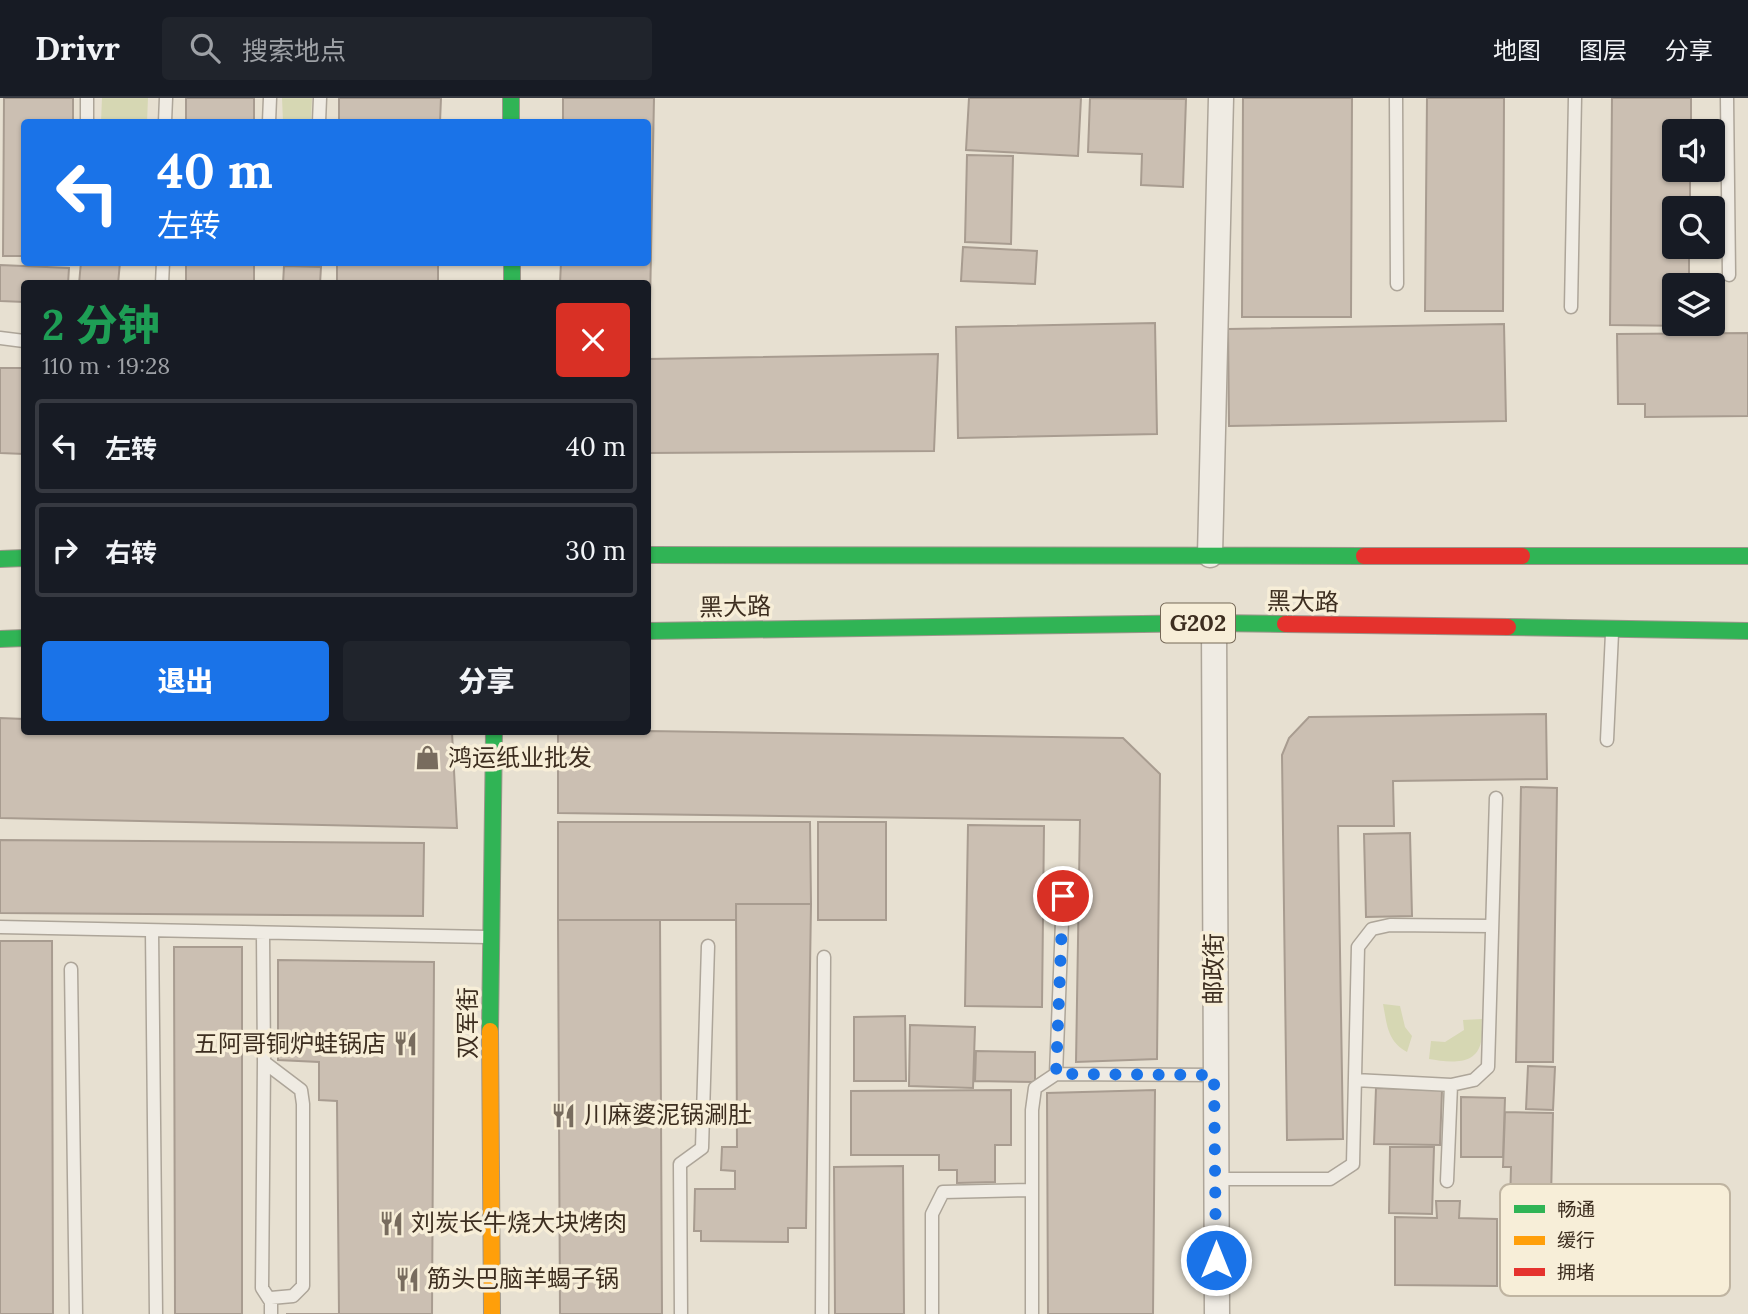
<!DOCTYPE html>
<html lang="zh">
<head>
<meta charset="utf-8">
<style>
  :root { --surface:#171b24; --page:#20242c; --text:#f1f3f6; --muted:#9ea1a6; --line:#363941; --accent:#1a73e8 }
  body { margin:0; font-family:Lora,"Noto Sans SC",serif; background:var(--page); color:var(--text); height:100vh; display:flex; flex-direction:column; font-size:26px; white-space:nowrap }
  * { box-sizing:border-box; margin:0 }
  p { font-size:23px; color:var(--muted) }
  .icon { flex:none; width:38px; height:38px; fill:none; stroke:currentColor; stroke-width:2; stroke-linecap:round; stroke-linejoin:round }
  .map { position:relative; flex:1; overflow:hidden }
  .details { position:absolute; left:21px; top:182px; width:630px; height:455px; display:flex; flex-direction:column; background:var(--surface); border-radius:7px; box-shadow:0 2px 5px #0004 }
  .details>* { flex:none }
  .guide { position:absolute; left:21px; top:21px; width:630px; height:147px; border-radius:7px; box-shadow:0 2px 5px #0004; background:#1a73e8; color:#fff; overflow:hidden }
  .fabs { position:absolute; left:1662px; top:21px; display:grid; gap:14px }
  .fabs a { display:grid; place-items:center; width:63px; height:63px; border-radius:7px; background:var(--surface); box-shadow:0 2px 5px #0004; font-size:35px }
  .pin { position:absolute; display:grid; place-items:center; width:60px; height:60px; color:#fff; margin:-30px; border:4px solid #fff; border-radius:50%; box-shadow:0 2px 7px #0007 }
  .me { position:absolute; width:77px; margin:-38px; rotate:0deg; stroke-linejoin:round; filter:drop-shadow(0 0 5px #0008) }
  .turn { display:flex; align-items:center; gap:24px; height:147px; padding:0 21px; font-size:32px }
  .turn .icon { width:91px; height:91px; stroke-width:2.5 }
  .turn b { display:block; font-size:49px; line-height:60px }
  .round { display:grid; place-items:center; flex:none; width:74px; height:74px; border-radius:7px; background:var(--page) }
  .headline { display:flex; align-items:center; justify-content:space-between; height:119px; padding:0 21px }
  h1 { font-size:42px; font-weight:800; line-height:52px; color:#1e9e55 }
  .button { display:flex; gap:14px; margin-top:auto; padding:14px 21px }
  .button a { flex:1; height:80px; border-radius:7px; background:var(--accent); color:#fff; font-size:28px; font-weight:800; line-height:80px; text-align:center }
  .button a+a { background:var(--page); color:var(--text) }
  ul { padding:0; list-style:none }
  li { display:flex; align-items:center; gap:21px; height:94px; margin:0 14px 10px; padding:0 7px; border:4px solid var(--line); border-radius:7px }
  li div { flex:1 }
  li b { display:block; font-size:26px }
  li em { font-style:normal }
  header { display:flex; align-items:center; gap:42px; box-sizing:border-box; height:98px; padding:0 35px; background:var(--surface); border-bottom:2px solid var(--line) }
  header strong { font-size:33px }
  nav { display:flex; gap:38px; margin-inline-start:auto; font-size:24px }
  .search { width:490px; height:63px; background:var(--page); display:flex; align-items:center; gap:18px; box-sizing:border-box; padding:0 24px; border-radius:7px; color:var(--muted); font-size:26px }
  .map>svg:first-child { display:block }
</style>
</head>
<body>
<header>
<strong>Drivr</strong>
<div class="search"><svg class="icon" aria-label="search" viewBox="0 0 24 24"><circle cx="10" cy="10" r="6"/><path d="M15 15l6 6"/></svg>搜索地点</div>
<nav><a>地图</a><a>图层</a><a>分享</a></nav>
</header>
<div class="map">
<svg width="1748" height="1216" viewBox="0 0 1748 1216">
  <rect width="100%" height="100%" fill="#e7e0d1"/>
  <path fill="#d6d7b3" d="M102,0H148L147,24H101Z
    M282,0H312L311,24H283Z
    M1383,906L1400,908L1405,929L1412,938L1407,954C1387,943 1387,926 1383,906Z
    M1482,921C1481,928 1483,937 1481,944C1476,969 1447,964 1429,961L1431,943L1445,944L1464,932L1463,922Z"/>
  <path fill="#cbbfb2" stroke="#a89c90" stroke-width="2" d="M4,0H73V24H24V158H3Z
    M186,0H254V24H186Z
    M339,0H441L440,24H339Z
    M563,0H654L650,206H648V186H560L561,164H648V24H563Z
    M969,0H1081L1078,58L966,52Z
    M1090,0L1186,1L1183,89L1141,87L1142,56L1088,54Z
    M1243,0H1352L1351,219H1242Z
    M1427,0H1504L1503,213H1425Z
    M1612,0H1691V33H1675V72H1690V110H1675V149H1689V187H1675V226H1689V228L1610,227Z
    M967,57L1013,58L1011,146L965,144Z
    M963,149L1037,153L1035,186L961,183Z
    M81,164H120L118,186H79Z
    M186,164H254V186H186Z
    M337,164H438V186H337Z
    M0,167L69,170L68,186H24V204L0,203Z
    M284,168L321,169L320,186H283Z
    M1155,225L1157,336L958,340L956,229Z
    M1504,226L1506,323L1229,328L1228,231Z
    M1748,235V318L1645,319V306H1618L1617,236Z
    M938,256L934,353L648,355V261Z
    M0,270H24V356L0,355Z
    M1546,616L1547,681L1393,683L1394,728H1338L1343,1041L1287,1042L1282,657L1289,640L1309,619Z
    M0,620L24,621V634H452L457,730L0,720Z
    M648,633L1123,640L1160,676L1157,961L1076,964L1080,722L558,715V634Z
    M1521,689L1557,690L1553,964H1516Z
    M558,724H810L811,806H736V822H558Z
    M818,724H886V822H818Z
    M968,727L1044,728L1042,909L965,908Z
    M1410,735L1412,818L1366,819L1364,736Z
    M0,742L424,745L423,818L0,815Z
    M736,806H811L806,1130H788V1144L701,1143V1133H694L695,1091H735V1073L721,1072L722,1049H737Z
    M558,822H660L662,1216H560Z
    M0,843H52L53,1216H0Z
    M174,849H242V1216H175Z
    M278,862L434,864L432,1216H286H339L337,1003L319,1002V964L278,962Z
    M905,918L906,983H854V919Z
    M910,927L975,929L973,990L909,988Z
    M976,953L1035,954V984L975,983Z
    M1528,968L1555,969L1553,1012L1526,1011Z
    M1376,990L1442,992L1440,1047L1374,1046Z
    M1011,992V1047H995V1084L957,1085V1072H939V1057H851V993Z
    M1155,992L1153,1216H1048L1047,995Z
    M1461,999L1505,1000L1503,1059H1461Z
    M1505,1014L1553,1015L1550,1141L1509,1140L1511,1069H1503Z
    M1390,1049H1434L1432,1116L1389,1115Z
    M903,1068L904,1216H835L834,1069Z
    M1436,1103H1460L1459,1120L1497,1121V1188L1395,1187V1119L1437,1120Z"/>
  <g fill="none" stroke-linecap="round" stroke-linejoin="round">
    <defs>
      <path id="lane" d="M87,0V24
        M1396,0L1397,186
        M1727,0L1729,177
        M165,24L166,0
        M269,24L270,0
        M319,24L320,0
        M162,186L163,164
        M1571,209L1575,0
        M0,240L24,243
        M1607,642L1612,535
        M0,829L487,839
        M152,833L156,1216
        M263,836L264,964L301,992L303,1006V1188L293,1198L271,1200V1216
        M71,871L76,1216
        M264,964L262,1190L271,1204
        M1056,976L1063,798
        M1355,982L1451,987L1474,982L1488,969L1496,700
        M1215,1081H1330L1353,1066L1358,849L1372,831L1390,827L1491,828
        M1447,1083L1451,987
        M681,1216L680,1066L702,1050L708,848
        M822,1216L824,859
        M932,1216V1116L943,1094L1032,1092
        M1032,1216V1012L1035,990L1056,976L1214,977"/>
      <path id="street" d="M1210,457L1221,0
        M1214,525L1217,1216"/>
      <path id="fast" d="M511,0V24
        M512,164V186
        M648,457L1364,458
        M1522,458H1748
        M0,461L24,460
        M1508,529L1748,533
        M648,533L1214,525L1285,526
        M0,541L24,540
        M490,933L494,634"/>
      <path id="slow" d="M490,933L492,1216"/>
      <path id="jam" d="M1364,458H1522
        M1285,526L1508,529"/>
    </defs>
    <use href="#lane" stroke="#ada599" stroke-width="15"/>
    <use href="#street" stroke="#ada599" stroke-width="27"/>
    <use href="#fast" stroke="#9c958a" stroke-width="18"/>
    <use href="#slow" stroke="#9c958a" stroke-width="18"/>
    <use href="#jam" stroke="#9c958a" stroke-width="18"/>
    <use href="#lane" stroke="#efebe3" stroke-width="12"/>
    <use href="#street" stroke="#efebe3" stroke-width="24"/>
    <use href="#fast" stroke="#30b455" stroke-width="16"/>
    <use href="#slow" stroke="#ff9f0a" stroke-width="16"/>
    <use href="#jam" stroke="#e5322d" stroke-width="16"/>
  </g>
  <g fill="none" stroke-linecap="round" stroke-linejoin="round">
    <path stroke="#1a73e8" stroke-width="12" stroke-dasharray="0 21.6" d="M1063,798L1056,976L1214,977L1216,1162"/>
  </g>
  <defs>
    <symbol id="shop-bare" viewBox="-9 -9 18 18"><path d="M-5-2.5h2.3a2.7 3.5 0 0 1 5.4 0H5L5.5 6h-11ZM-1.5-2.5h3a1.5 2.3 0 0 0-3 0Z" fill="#786c5e" stroke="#f7eed8" stroke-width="2.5" paint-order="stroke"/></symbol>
    <symbol id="restaurant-bare" viewBox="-9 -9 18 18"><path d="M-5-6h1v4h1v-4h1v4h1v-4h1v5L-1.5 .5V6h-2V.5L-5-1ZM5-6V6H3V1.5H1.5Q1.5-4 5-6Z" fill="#786c5e" stroke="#f7eed8" stroke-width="2.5" paint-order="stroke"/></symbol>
  </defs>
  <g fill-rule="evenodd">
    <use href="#shop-bare" x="410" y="642" width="35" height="35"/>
    <use href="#restaurant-bare" x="388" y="928" width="35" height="35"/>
    <use href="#restaurant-bare" x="546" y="1000" width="35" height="35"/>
    <use href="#restaurant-bare" x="374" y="1108" width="35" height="35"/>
    <use href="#restaurant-bare" x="390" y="1164" width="35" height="35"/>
  </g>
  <g text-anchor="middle" stroke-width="7" stroke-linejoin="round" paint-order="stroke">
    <rect fill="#f7eed8" stroke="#756857" stroke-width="2" x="1161" y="505.5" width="74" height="39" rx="5"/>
    <g font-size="23" font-weight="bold" fill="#3d2e20">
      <text x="1198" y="533">G202</text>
    </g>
    <g font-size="24" fill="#3d2e20" stroke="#f7eed8">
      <text transform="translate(1303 504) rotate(1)" y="8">黑大路</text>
      <text transform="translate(735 509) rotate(-1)" y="8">黑大路</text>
      <text transform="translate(1214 871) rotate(-90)" y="8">邮政街</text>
      <text transform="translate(468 925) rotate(-90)" y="8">双军街</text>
    </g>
    <g font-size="24" fill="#3d2e20" stroke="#f7eed8" text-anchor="start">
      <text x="448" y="668">鸿运纸业批发</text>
      <text x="386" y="954" text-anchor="end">五阿哥铜炉蛙锅店</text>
      <text x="584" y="1025">川麻婆泥锅涮肚</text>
      <text x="411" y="1133">刘炭长牛烧大块烤肉</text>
      <text x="427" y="1189">筋头巴脑羊蝎子锅</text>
    </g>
  </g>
  <rect x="1500" y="1086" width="230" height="112" rx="10" fill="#f7eed8" stroke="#bfb4a1" stroke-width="2"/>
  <rect x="1514" y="1107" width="31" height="8" fill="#30b455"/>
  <rect x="1514" y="1138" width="31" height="9" fill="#ff9f0a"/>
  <rect x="1514" y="1170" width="31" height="8" fill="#e5322d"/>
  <g font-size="19" fill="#3d2e20">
    <text x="1557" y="1118">畅通</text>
    <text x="1557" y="1149">缓行</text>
    <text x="1557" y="1181">拥堵</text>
  </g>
</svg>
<div class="fabs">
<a><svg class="icon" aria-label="sound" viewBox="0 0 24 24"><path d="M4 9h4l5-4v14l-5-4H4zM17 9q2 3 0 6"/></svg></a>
<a><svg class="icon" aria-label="search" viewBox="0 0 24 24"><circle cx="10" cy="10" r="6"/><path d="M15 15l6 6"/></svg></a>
<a><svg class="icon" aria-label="layers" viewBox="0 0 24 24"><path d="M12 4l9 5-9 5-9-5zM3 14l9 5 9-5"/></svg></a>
</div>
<div class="pin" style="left:1063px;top:798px;background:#d93025"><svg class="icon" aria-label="arrive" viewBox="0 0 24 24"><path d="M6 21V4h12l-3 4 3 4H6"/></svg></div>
<svg class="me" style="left:1216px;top:1162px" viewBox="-20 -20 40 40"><circle r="17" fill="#1a73e8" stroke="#fff" stroke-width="3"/><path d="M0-11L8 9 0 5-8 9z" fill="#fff"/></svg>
<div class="guide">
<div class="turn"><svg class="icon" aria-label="left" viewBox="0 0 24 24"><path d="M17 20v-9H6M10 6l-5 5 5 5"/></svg><div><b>40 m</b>左转</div></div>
</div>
<section class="details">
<div class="headline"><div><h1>2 分钟</h1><p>110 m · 19:28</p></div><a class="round" style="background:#d93025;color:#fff"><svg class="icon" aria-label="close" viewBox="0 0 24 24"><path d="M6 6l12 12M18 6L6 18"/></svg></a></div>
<ul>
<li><svg class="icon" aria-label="left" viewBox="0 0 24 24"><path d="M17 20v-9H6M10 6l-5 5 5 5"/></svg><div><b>左转</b></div><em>40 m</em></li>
<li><svg class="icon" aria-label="right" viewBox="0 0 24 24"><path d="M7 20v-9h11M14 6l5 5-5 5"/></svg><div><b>右转</b></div><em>30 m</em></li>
</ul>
<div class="button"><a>退出</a><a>分享</a></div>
</section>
</div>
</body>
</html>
